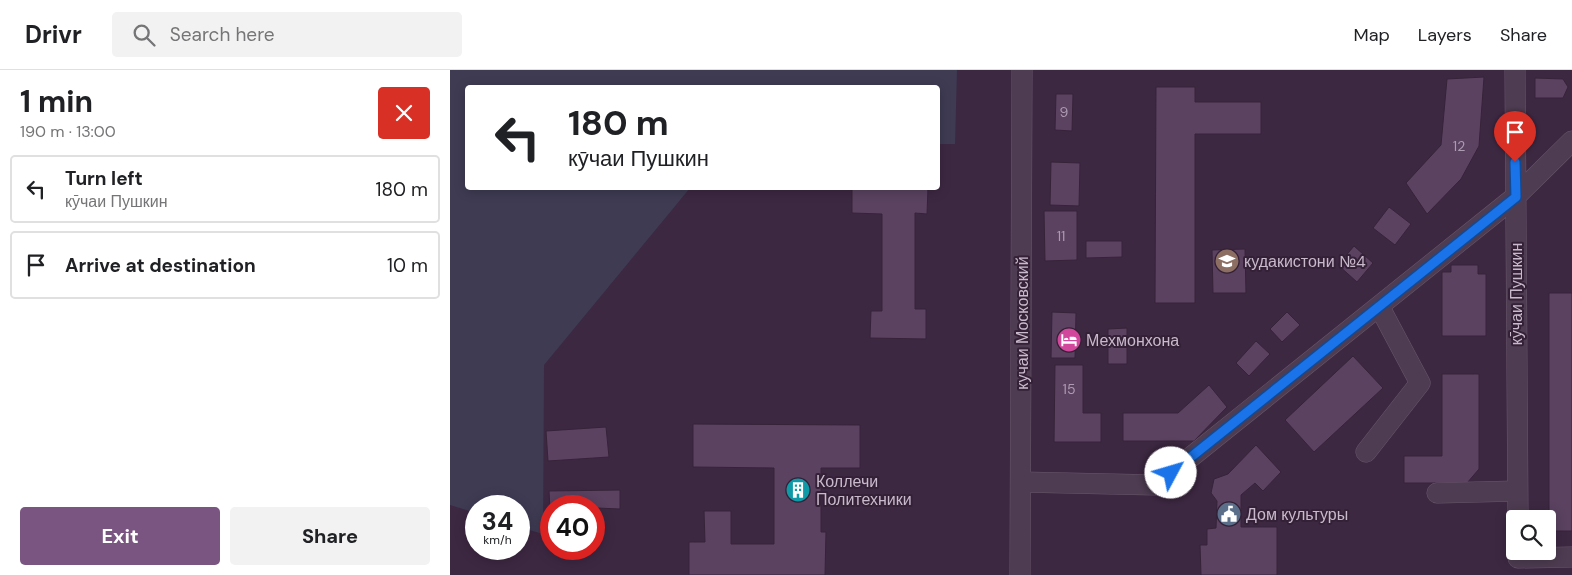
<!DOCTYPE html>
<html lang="en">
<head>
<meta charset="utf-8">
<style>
  :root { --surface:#fff; --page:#f2f2f2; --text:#202124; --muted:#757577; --line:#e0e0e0; --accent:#7a5582 }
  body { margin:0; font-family:"DM Sans",sans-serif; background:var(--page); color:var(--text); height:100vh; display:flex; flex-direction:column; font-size:19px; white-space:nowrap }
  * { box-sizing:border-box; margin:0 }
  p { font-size:16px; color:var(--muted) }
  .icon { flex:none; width:28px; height:28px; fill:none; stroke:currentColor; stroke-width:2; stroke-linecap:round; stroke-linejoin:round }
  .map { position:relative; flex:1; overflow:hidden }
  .panel { display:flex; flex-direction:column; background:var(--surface); width:450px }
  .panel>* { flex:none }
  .top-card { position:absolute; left:15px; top:15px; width:475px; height:105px; border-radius:5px; box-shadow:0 2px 12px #0003; background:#fff; color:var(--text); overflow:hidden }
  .buttons { position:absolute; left:1056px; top:440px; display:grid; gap:10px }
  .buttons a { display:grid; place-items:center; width:50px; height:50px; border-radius:5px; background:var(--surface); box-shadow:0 2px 12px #0003; font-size:25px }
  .speed { position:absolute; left:15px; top:425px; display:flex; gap:10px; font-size:25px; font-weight:700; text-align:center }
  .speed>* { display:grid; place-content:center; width:65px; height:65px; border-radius:50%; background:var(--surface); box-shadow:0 2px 12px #0003; line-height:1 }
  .speed small { font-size:12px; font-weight:400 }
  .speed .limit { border:8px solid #d22; background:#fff; color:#111 }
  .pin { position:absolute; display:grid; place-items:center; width:42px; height:42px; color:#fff; margin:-51px -21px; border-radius:50% 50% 50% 0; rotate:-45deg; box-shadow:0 0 5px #0007 }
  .pin .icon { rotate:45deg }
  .me { position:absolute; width:55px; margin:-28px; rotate:51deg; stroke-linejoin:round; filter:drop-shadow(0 0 4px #0008) }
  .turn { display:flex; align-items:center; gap:18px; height:105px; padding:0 20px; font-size:22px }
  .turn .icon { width:65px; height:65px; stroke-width:2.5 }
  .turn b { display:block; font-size:35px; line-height:42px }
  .round { display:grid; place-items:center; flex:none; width:52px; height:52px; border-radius:5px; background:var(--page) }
  .summary { display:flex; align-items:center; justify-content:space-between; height:85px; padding:0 20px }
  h1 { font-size:30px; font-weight:700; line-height:38px }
  .primary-button { display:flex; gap:10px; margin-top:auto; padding:10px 20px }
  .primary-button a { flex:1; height:58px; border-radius:5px; background:var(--accent); color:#fff; font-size:20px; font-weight:700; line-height:58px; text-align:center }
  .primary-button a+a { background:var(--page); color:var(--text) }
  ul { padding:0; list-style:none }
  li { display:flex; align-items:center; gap:15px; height:68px; margin:0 10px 8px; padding:0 10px; border:2px solid var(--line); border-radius:5px }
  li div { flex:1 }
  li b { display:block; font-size:19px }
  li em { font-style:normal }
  header { display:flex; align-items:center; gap:30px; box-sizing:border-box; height:70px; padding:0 25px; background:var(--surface); border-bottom:1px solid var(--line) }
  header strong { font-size:24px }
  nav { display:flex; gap:28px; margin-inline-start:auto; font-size:18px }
  .search { width:350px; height:45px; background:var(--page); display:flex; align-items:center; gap:12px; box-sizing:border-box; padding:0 18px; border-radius:5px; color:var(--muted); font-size:19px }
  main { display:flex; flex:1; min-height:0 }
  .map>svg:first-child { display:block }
</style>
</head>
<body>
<header>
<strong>Drivr</strong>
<div class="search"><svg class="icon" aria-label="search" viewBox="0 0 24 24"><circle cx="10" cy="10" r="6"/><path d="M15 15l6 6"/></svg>Search here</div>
<nav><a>Map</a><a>Layers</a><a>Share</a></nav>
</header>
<main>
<section class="panel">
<div class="summary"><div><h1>1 min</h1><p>190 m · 13:00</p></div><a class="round" style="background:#d93025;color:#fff"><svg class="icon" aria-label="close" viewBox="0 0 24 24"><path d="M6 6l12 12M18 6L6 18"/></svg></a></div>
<ul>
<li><svg class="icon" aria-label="left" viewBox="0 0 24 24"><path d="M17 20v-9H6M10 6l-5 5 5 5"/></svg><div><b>Turn left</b><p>кӯчаи Пушкин</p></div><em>180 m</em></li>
<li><svg class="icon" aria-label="arrive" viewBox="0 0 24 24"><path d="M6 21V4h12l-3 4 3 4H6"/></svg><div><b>Arrive at destination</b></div><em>10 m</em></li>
</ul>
<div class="primary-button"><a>Exit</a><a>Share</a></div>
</section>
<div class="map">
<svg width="1122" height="505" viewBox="0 0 1122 505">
  <rect width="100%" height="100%" fill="#3d2842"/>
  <path fill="#3e3b53" d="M0,0H507L505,74H488V18H18V118H240L94,295L93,464L69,457V436H26V443L0,435Z"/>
  <path fill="#5a4260" stroke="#362339" d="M1034,7L1029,76L1011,109L977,144L956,113L991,75L997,9Z
    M1085,8L1113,9L1118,17L1113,28H1085Z
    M706,17H745V32H811V64H745V233H705Z
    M606,24H623L622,61L605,60Z
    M601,92L630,93L629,136L600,135Z
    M402,118H478L477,144L465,143V239H476V269L420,268L421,241H432V144L402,143Z
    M939,137L961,154L945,175L923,158Z
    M594,141H627V190L595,191Z
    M636,171H672V187L636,188Z
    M904,176L923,193L907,212L888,195Z
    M795,179L796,223H763L762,180Z
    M1001,195H1028V204H1036V266H992V202H1001Z
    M1099,223H1122V461H1099Z
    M602,242L626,243L625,288H601Z
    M837,242L850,255L832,272L820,259Z
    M677,258V294H658V259Z
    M806,271L820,284L799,306L786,293Z
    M903,286L933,318L864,382L835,350Z
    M605,295H633V343H651V372H604Z
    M992,304H1029V399L1017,413H954V386H992Z
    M759,315L777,337L744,371H673V343H728Z
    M243,354L410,355V398H371V462H376L375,505H239V472H255L254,441H281V474H324V398L243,397Z
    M156,357L159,387L98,391L96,361Z
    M806,375L831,402L813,421L805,413L791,425V457H827V505H751L750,475H757V459L766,458L767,431L761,423L764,409L778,404Z
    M170,420V439L101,436L100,440L99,421Z"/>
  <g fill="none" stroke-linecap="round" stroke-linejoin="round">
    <defs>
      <path id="minor" d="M1065,0L1068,449
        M916,382L970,313L929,236
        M571,412L706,415L1065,127L1122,71
        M987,423L1067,421
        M1068,488L1122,487
        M570,505L572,0"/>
    </defs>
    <use href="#minor" stroke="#69576c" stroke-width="21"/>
    <use href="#minor" stroke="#4e3c52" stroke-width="20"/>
  </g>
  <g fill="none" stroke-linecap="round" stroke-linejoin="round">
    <defs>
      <path id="route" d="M721,403L1066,127L1065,92"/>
    </defs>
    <use href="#route" stroke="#114b97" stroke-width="12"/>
    <use href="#route" stroke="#1a73e8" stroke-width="9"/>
  </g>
  <defs>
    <symbol id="school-disc" viewBox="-11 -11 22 22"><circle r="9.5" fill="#8d6e63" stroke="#342137"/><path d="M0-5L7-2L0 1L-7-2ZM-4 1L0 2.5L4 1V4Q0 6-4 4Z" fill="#fff"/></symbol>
    <symbol id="hotel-disc" viewBox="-11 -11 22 22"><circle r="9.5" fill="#d1479c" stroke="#342137"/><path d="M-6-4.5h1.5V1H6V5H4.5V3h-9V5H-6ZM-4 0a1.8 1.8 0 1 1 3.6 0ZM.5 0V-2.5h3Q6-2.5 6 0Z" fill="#fff"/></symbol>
    <symbol id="building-disc" viewBox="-11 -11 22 22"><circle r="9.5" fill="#0f9aa8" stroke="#342137"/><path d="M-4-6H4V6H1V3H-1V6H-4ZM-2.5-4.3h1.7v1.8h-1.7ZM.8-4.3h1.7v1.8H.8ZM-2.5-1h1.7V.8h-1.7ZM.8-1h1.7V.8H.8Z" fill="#fff"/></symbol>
    <symbol id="civic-disc" viewBox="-11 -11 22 22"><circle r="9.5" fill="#5c6f8a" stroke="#342137"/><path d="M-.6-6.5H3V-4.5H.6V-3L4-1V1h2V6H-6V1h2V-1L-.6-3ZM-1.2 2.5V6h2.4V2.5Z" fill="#fff"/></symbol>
  </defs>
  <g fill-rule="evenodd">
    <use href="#school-disc" x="763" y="177" width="28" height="28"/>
    <use href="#hotel-disc" x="605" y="256" width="28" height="28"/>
    <use href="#building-disc" x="334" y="406" width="28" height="28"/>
    <use href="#civic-disc" x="765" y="430" width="28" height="28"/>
  </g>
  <g text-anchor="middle" stroke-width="4" stroke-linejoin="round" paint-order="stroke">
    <g font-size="14" fill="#ad9bb1">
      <text x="614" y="47">9</text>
      <text x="1009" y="81">12</text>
      <text x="611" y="171">11</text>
      <text x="619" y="324">15</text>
    </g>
    <g font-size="16" fill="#c9b9cc" stroke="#342137" text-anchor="start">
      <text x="794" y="197">кудакистони №4</text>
      <text x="636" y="276">Мехмонхона</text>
      <text x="366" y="417">Коллечи<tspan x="366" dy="18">Политехники</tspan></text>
      <text x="796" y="450">Дом культуры</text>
    </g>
    <g font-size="16" fill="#c9b9cc" stroke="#342137">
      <text transform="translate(1066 224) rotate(-90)" y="6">кӯчаи Пушкин</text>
      <text transform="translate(572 253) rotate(-90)" y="6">кучаи Московский</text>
    </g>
  </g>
</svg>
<div class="buttons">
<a><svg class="icon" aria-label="search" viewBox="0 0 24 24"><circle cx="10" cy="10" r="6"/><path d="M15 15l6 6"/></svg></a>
</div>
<div class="speed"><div>34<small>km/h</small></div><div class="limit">40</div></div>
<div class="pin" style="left:1065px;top:92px;background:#d93025"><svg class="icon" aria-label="arrive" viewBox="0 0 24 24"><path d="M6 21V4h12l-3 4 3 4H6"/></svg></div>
<svg class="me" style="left:721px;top:403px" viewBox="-20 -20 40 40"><circle r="19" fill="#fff"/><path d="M0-13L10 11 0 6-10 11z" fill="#1a73e8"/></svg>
<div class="top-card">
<div class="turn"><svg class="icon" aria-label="left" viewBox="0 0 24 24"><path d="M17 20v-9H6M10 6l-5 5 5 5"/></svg><div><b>180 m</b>кӯчаи Пушкин</div></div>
</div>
</div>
</main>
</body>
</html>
